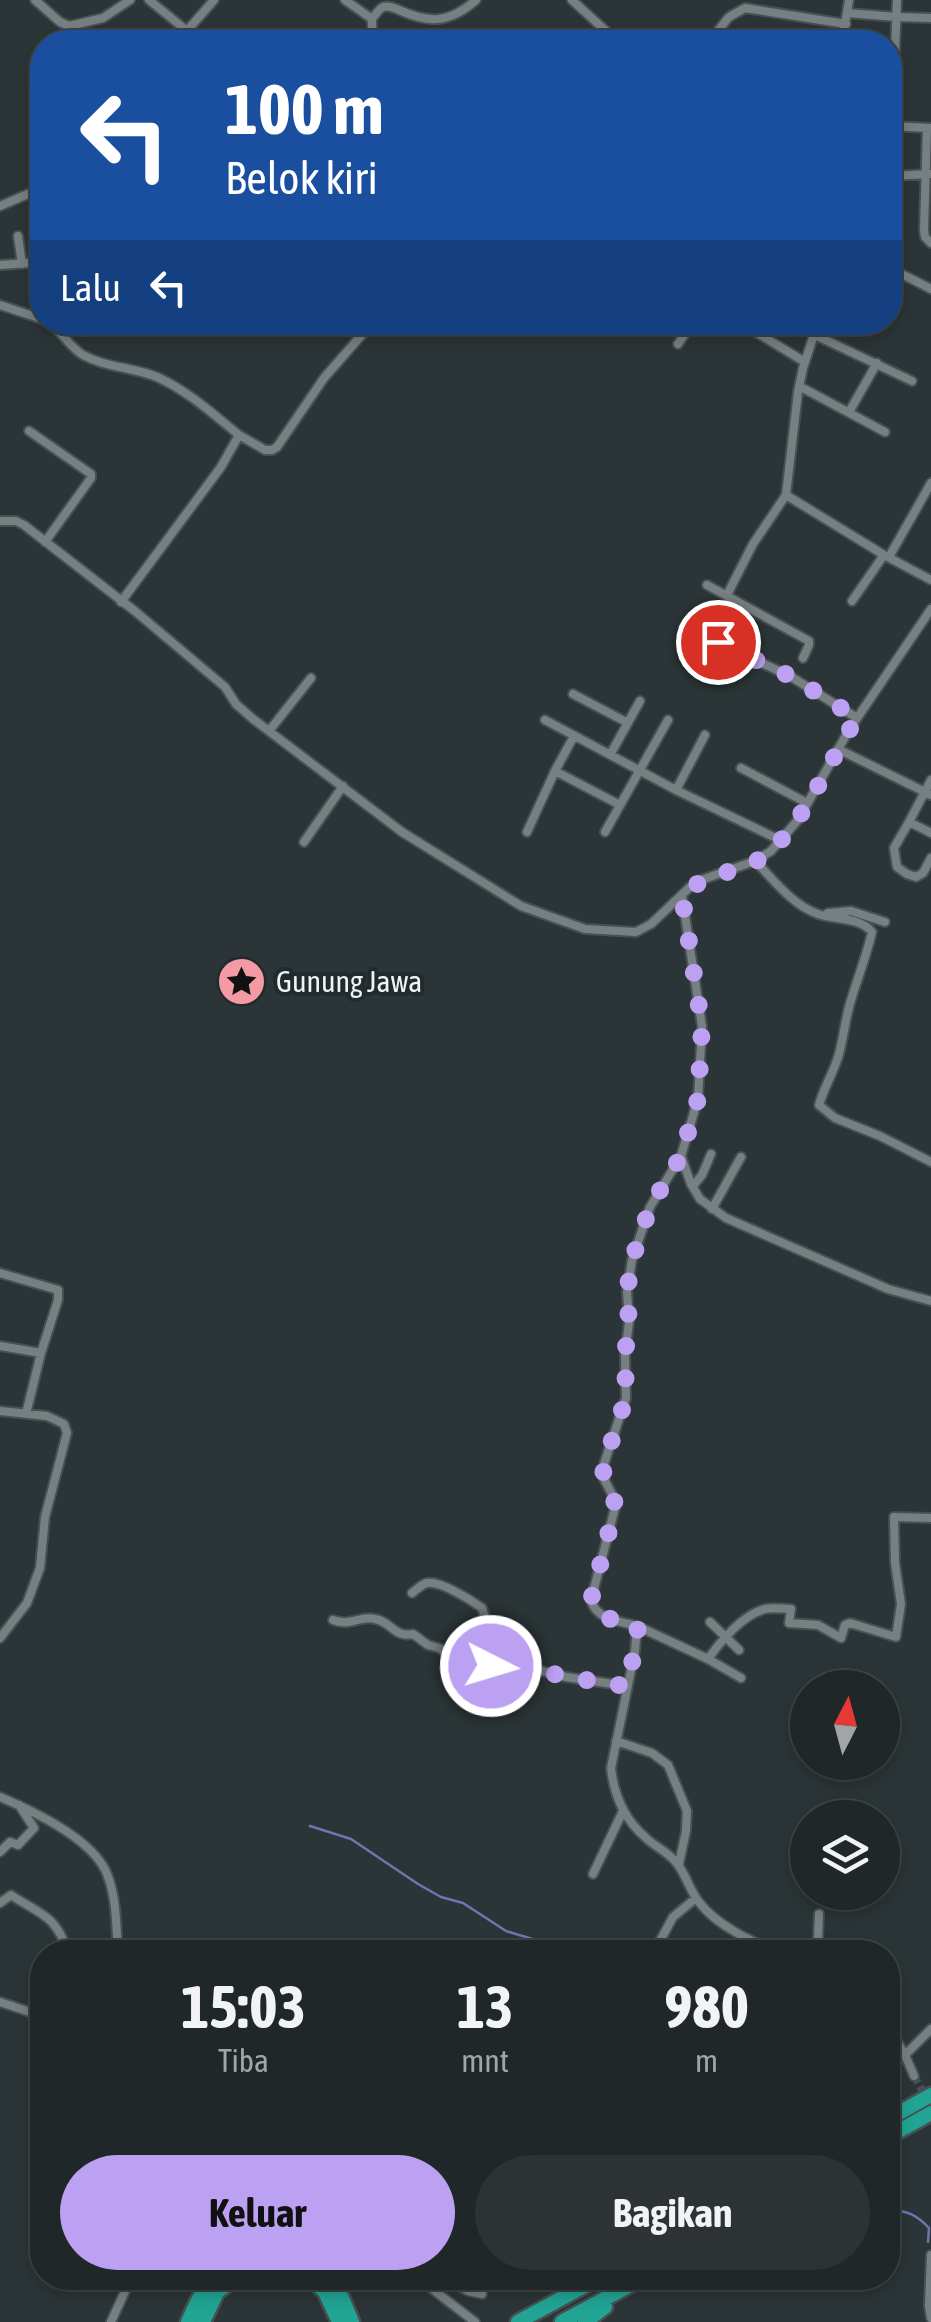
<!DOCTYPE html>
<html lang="id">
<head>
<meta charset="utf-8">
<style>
  :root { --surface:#202728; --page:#2d3334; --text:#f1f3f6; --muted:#a2a5a8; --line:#3d4445; --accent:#bca0f2 }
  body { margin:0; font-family:"Asap Condensed",sans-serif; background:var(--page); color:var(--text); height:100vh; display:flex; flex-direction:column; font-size:38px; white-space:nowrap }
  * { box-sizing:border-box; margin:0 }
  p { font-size:32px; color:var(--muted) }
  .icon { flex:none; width:55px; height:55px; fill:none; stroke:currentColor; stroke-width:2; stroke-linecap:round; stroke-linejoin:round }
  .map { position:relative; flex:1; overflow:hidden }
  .panel { position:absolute; left:30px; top:1940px; width:870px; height:350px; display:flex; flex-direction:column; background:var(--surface); border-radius:40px; box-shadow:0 5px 15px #0003,0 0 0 2px var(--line) }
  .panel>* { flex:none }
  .banner { position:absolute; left:30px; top:30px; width:872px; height:305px; border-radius:40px; box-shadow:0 5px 15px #0003,0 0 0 2px var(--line); background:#1a4fa0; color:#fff; overflow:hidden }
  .needle { width:65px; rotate:6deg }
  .controls { position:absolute; left:790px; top:1670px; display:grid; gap:20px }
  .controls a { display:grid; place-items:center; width:110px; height:110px; border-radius:50%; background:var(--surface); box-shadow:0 5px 15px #0003,0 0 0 2px var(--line); font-size:50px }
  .pin { position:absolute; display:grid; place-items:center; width:85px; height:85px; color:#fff; margin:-42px; border:5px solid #fff; border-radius:50%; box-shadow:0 2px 10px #0007 }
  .me { position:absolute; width:110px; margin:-55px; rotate:95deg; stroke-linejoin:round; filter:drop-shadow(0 0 8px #0008) }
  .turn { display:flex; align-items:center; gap:35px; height:210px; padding:0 30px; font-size:45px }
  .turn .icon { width:130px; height:130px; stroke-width:2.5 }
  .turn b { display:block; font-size:70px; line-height:85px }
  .then { display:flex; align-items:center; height:95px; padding:0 30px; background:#0003; gap:20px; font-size:38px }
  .eta { display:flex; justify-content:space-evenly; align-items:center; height:170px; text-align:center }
  .eta b { font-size:60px; font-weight:700; line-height:70px }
  .action { display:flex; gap:20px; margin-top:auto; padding:20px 30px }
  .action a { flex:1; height:115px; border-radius:60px; background:var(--accent); color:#111; font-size:40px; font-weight:700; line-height:115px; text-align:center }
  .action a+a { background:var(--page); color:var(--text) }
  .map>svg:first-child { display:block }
</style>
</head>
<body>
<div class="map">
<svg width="931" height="2322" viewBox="0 0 931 2322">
  <rect width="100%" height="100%" fill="#2b3436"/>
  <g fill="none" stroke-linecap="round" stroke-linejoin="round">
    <path stroke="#6e76b2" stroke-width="2.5" d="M310,1826L351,1839L418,1884L441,1897L463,1903L506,1931L576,1952
      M888,2211C906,2210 916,2214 929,2228L928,2242"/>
    <path stroke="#485153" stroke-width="8" stroke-dasharray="8 4" stroke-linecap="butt" d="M914,2076L931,2106"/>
    <defs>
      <path id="minor" d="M35,0L60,22L69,26L103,18L130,0
        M149,0L186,30
        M345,0L372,19C371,33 375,35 385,42
        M572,0L618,42
        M848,13L896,17L931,18
        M372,19C375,15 379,9 383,7C389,5 394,8 399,10C430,24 450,23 476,0
        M177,42L214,0
        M709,42L729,17L745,8L846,24
        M842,42L849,0
        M895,51L897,0
        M890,126L930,128
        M927,128L924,230L925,237L931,243
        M890,176L930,174
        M0,206L42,188
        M18,236L22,264
        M0,265L42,262
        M890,268L931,289
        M0,305L42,319
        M50,322C62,333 69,346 83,355C107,368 133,367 157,377C188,391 213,414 239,435
        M739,322L805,362
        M818,322L803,368L798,392L786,495L884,555L931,580
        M815,335L912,381
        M678,344L693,322
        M799,386L885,432
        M849,412L877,363
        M29,431L91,474V478L45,542
        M0,521H16L24,525L136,612L225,687L236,704L253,719L402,832L521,906L585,929L636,932L651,924L690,887L701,880L755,861L771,851L798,820L849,730L931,609
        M889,557L931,483
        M707,585L809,641V645L803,658
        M727,595L753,544L786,495
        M852,601L884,555
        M121,602L221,467L239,435L265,450H272L277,447L324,378L373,322
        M684,627L790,676L857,718
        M573,694L628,723
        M545,720L676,790L780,840
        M269,731L311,678
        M574,736L555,771L620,805
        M838,749L931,795
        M610,755L640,701
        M741,768L807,803
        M931,780L909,822L931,833
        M676,790L705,735
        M909,822L894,848L897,867L907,874L916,877L923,873L931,858
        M527,832L555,771
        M605,832L668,720
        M304,842L343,786
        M755,861C774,880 792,905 818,914C835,920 860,917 872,932C866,958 856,982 849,1007C845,1023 843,1039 839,1054C834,1072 824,1087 819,1105L835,1118L880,1136L931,1162
        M682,896L702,1026L698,1099L681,1156L650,1207L632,1260L627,1292L629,1322L625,1355L626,1398L604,1464L603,1477L614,1498L615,1508L591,1600C596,1620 620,1621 637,1626L635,1651L611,1768C614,1795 624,1819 645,1837C654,1846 666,1851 675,1861C686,1873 689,1890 699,1902C717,1926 751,1941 777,1952
        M828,913L851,911L885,922
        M681,1156L691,1184L700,1199L726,1218L888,1289L931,1301
        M693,1186L702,1175L711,1154
        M712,1209L741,1157
        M0,1273L58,1290V1300L41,1353
        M0,1346L41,1353L26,1414
        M0,1411L47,1416L64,1424L67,1433L45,1517L40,1568L27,1603L0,1638
        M412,1593C416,1590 422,1584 427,1583C441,1581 471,1600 482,1608L484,1614L480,1645L490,1652L491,1666
        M333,1620C351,1627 360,1615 375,1619C392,1622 394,1638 413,1634L428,1645L439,1648L480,1674L488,1673L491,1666L530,1668L566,1677L626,1686
        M710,1622L739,1650
        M637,1626L708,1659C720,1642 743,1614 765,1609C772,1607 783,1609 791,1609L789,1623L818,1625L841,1638L845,1625L850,1623L896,1637L901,1604L895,1563L894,1517L931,1518
        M708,1659L741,1678
        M616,1741L652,1753L668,1765L687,1811L686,1831L679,1864
        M0,1797C33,1811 93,1839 107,1874C117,1899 116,1927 118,1952
        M0,1852L10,1842L18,1845L34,1828L19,1805
        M593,1874L623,1811
        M0,1903L11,1895C41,1915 55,1914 68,1952
        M654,1952L673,1917L696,1898
        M798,1952L801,1948L813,1951L818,1938L819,1914
        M0,2002L42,2016
        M888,2026L905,2055L914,2076
        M905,2055L931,2029
        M931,2255L929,2306L931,2318
        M418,2278L475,2322
        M444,2278L468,2291L482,2294
        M111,2322L131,2278"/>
      <path id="motorway" d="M888,2119L931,2095
        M888,2137L931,2113
        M310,2278L325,2292L339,2322
        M325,2278L342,2298L352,2322
        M188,2322C195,2306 202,2288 216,2278
        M203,2322L217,2292L236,2278
        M518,2322L599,2278
        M562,2322L643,2278
        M585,2322L605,2307"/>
    </defs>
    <use href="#minor" stroke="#485052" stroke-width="12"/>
    <use href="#motorway" stroke="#485052" stroke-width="19"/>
    <use href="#minor" stroke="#768083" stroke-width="8"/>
    <use href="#motorway" stroke="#21a494" stroke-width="14"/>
  </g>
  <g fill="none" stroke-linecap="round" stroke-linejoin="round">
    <path stroke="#bca0f2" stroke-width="18" stroke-dasharray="0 32.4" d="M491,1666L530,1668L566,1677L626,1686L635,1651L638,1626C620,1621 596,1620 591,1600L615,1508L614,1498L603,1477L604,1464L626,1398L625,1355L629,1322L627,1292L632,1260L650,1207L681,1156L698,1099L702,1026L682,896C706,870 747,874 772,850C809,813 829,761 857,718L790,676L718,642"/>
  </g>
  <defs>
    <symbol id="sight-disc" viewBox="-11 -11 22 22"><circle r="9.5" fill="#f49aa4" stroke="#212a2c"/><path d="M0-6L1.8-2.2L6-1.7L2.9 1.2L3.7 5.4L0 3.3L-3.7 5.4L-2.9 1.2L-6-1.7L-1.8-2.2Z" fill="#111"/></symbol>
  </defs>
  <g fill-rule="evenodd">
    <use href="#sight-disc" x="214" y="954" width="55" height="55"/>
  </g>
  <g text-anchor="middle" stroke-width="8" stroke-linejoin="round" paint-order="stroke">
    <g font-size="30" fill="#eef4f5" stroke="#212a2c" text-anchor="start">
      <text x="276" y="992">Gunung Jawa</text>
    </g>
  </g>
</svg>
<div class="controls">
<a><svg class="needle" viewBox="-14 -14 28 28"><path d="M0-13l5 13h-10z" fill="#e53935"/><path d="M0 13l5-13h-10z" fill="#a2a5a8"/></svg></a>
<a><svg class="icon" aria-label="layers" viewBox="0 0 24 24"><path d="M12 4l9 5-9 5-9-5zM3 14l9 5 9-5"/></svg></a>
</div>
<div class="pin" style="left:718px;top:642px;background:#d93025"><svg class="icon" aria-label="arrive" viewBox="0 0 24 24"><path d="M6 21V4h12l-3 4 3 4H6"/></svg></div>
<svg class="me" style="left:491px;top:1666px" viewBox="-20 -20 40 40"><circle r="17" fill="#bca0f2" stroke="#fff" stroke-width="3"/><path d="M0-11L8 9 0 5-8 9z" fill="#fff"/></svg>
<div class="banner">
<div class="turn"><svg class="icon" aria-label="left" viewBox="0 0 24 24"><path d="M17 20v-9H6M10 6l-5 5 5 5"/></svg><div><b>100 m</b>Belok kiri</div></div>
<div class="then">Lalu<svg class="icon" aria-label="left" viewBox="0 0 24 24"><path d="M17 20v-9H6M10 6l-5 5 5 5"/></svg></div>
</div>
<section class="panel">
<div class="eta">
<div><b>15:03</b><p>Tiba</p></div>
<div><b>13</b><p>mnt</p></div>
<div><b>980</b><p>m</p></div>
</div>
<div class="action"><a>Keluar</a><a>Bagikan</a></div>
</section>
</div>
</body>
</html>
